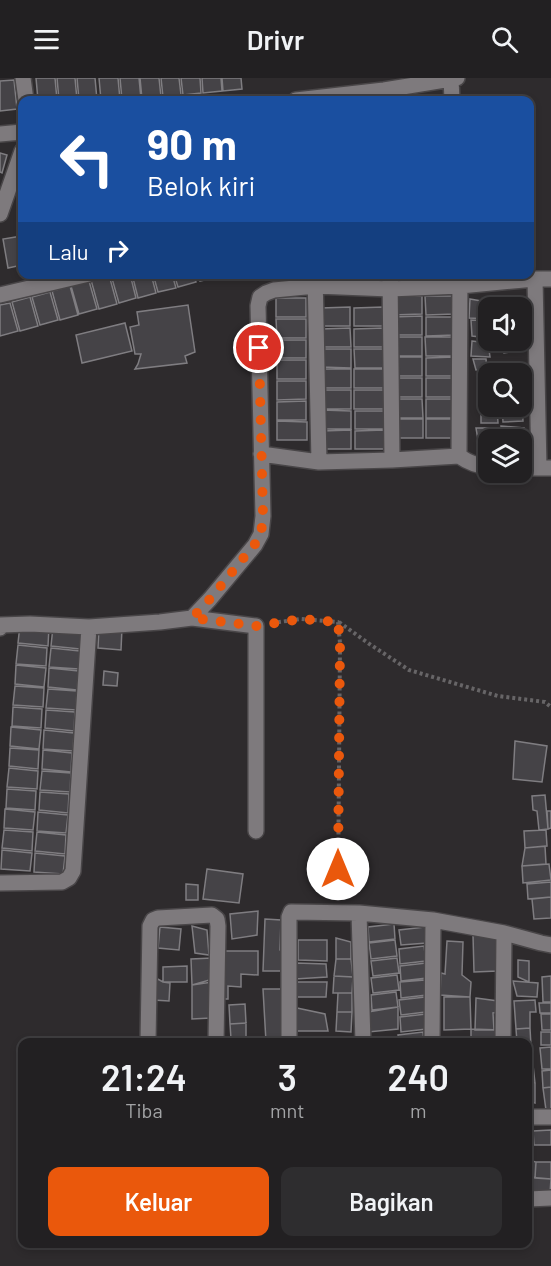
<!DOCTYPE html>
<html lang="id">
<head>
<meta charset="utf-8">
<style>
  :root { --surface:#222022; --page:#2e2d2f; --text:#f1f3f6; --muted:#a2a3a5; --line:#3f3e40; --accent:#ea580c }
  body { margin:0; font-family:Barlow,sans-serif; background:var(--page); color:var(--text); height:100vh; display:flex; flex-direction:column; font-size:22px; white-space:nowrap }
  * { box-sizing:border-box; margin:0 }
  p { font-size:20px; color:var(--muted) }
  .icon { flex:none; width:33px; height:33px; fill:none; stroke:currentColor; stroke-width:2; stroke-linecap:round; stroke-linejoin:round }
  .map { position:relative; flex:1; overflow:hidden }
  .panel { position:absolute; left:18px; top:960px; width:514px; height:210px; display:flex; flex-direction:column; background:var(--surface); border-radius:12px; box-shadow:0 3px 9px #0003,0 0 0 2px var(--line) }
  .panel>* { flex:none }
  .banner { position:absolute; left:18px; top:18px; width:516px; height:183px; border-radius:12px; box-shadow:0 3px 9px #0003,0 0 0 2px var(--line); background:#1a4fa0; color:#fff; overflow:hidden }
  .buttons { position:absolute; left:478px; top:219px; display:grid; gap:12px }
  .buttons a { display:grid; place-items:center; width:54px; height:54px; border-radius:12px; background:var(--surface); box-shadow:0 3px 9px #0003,0 0 0 2px var(--line); font-size:30px }
  .pin { position:absolute; display:grid; place-items:center; width:51px; height:51px; color:#fff; margin:-26px; border:3px solid #fff; border-radius:50%; box-shadow:0 2px 6px #0007 }
  .me { position:absolute; width:66px; margin:-33px; rotate:0deg; stroke-linejoin:round; filter:drop-shadow(0 0 4px #0008) }
  .turn { display:flex; align-items:center; gap:21px; height:126px; padding:0 30px; font-size:27px }
  .turn .icon { width:78px; height:78px; stroke-width:2.5 }
  .turn b { display:block; font-size:42px; line-height:51px }
  .then { display:flex; align-items:center; height:57px; padding:0 30px; background:#0003; gap:12px; font-size:22px }
  .eta { display:flex; justify-content:space-evenly; align-items:center; height:102px; text-align:center }
  .eta b { font-size:36px; font-weight:600; line-height:42px }
  .primary-button { display:flex; gap:12px; margin-top:auto; padding:12px 30px }
  .primary-button a { flex:1; height:69px; border-radius:12px; background:var(--accent); color:#fff; font-size:24px; font-weight:600; line-height:69px; text-align:center }
  .primary-button a+a { background:var(--page); color:var(--text) }
  header { display:flex; justify-content:space-between; align-items:center; height:78px; padding:0 30px; background:var(--surface); font-size:27px; font-weight:600 }
  .map>svg:first-child { display:block }
</style>
</head>
<body>
<header><svg class="icon" aria-label="menu" viewBox="0 0 24 24"><path d="M4 6h16M4 12h16M4 18h16"/></svg>Drivr<svg class="icon" aria-label="search" viewBox="0 0 24 24"><circle cx="10" cy="10" r="6"/><path d="M15 15l6 6"/></svg></header>
<div class="map">
<svg width="551" height="1188" viewBox="0 0 551 1188">
  <rect width="100%" height="100%" fill="#2e2b2d"/>
  <path fill="#454347" stroke="#7f7d81" stroke-width="1.5" d="M36,0H55L57,22H38Z
    M57,0H75L77,22H59Z
    M77,0H95L97,22H79Z
    M99,0H118L120,22H101Z
    M120,0H139L141,21L122,22Z
    M140,0H159L161,19L142,21Z
    M161,0H179L181,17L163,19Z
    M181,0H200L201,15L183,17Z
    M202,0H221L222,13L203,15Z
    M222,0H241L242,11L223,13Z
    M14,2L17,31L0,33V3Z
    M507,18V22H491V19Z
    M0,75L7,77L2,95L0,94Z
    M22,123V153L17,124Z
    M22,158V187L8,190L3,161Z
    M130,196L136,220L119,225L111,197Z
    M132,196H151L156,215L138,220Z
    M153,196H172L176,210L158,214Z
    M174,196H194L196,204L178,209Z
    M199,196H213L214,200L200,203Z
    M322,196H351L352,209L322,207Z
    M356,196H372V200H357Z
    M392,196H421L422,208H392Z
    M425,196H453V205L425,206Z
    M109,197L117,226L99,231L91,202Z
    M89,203L97,231L79,236L71,208Z
    M70,208L78,237L60,242L52,213Z
    M50,214L58,242L40,247L32,219Z
    M392,218H422V236L392,237Z
    M425,218H455V236L426,237Z
    M30,219L38,248L20,253L12,224Z
    M276,220H306V239H276Z
    M470,221L487,224L489,230H487V232L489,233V241L469,240Z
    M498,221L520,222L521,230H499Z
    M10,225L18,253L0,258V227Z
    M188,227L195,274L185,278L187,285L135,291L138,286L141,276H135L130,249L139,247L137,234Z
    M350,229V248H321V230Z
    M383,229V248H354V230Z
    M422,238V257H393L392,239Z
    M426,239H455V257L426,258Z
    M276,241H306V260H277Z
    M471,242L489,243V260L472,258Z
    M125,245L132,273L82,285L76,257Z
    M350,250L351,269H321V251Z
    M384,250V269H354V251Z
    M393,259H422V278H393Z
    M425,259H455V278H426Z
    M528,260V271L504,275L503,262H522V261Z
    M276,262H306V280H277Z
    M472,263L488,265L490,279L471,278Z
    M321,271H351V290L321,289Z
    M354,271H384V290H355Z
    M393,279H422V298H393Z
    M455,279V298H426V280Z
    M473,281H486L487,292H476Z
    M277,282H306V301H277Z
    M321,291H351V310H321Z
    M354,291H384V310H354Z
    M503,292H526L524,301H522V296H504Z
    M479,296L489,297V310L478,311Z
    M393,300H422V319H393Z
    M426,300H455V319H426Z
    M277,303H306V321L277,322Z
    M478,311L489,312V325L479,324Z
    M321,312H351V331H321Z
    M354,312H384V331H354Z
    M393,321H422L423,340H393Z
    M426,321H455V340H426Z
    M306,323V342H277V324Z
    M481,329L497,330L498,345H481Z
    M502,329H522L523,343L503,344Z
    M322,332L351,333V351H322Z
    M355,333H384V351H355Z
    M393,341H423V360H393Z
    M426,341H456V360H426Z
    M277,343L307,344V362H277Z
    M501,348L524,350L523,375H522V362H502Z
    M476,350H495L496,362H489V375L480,374Z
    M351,352V371H322V353Z
    M384,352V371H355V353Z
    M20,547L49,549L48,568L18,565Z
    M53,549L82,552L80,571L51,568Z
    M99,549L122,550L121,572L98,570Z
    M18,567L47,570L46,588L16,586Z
    M51,570L80,573L79,591L49,589Z
    M16,587L46,590L44,609L15,606Z
    M49,590L79,593L77,612L48,609Z
    M104,593L118,595L117,608L103,607Z
    M15,608L44,610L43,629L13,627Z
    M48,611L77,613L76,632L46,630Z
    M13,629L42,631L41,650L12,648Z
    M46,632L75,634L74,653L45,650Z
    M11,649L41,652L39,671L10,668Z
    M44,652L74,655L73,673L43,671Z
    M515,663L547,668L542,704L513,701Z
    M10,670L39,672L38,691L9,688Z
    M43,672L72,675L71,694L42,691Z
    M9,690L38,693L37,711L7,709Z
    M42,693L71,695L70,714L40,712Z
    M7,711L36,713L35,732L6,730Z
    M40,714L69,716L68,735L39,732Z
    M545,717L548,751L539,752L537,733L533,732L532,718Z
    M5,731L35,734L33,752L4,750Z
    M547,733H551V750L548,751Z
    M38,734L68,737L66,755L37,753Z
    M4,752L33,754L32,773L2,770Z
    M546,752L547,768L525,770L524,753Z
    M37,754L66,757L65,776L35,773Z
    M545,768L546,786L522,788L525,770Z
    M2,772L32,775L30,793L1,791Z
    M35,775L65,778L63,796L34,794Z
    M549,786L551,802L523,805L522,788Z
    M207,791L243,796L239,825L203,821Z
    M551,804V819L528,821L527,806Z
    M186,806L198,807V822H186Z
    M551,819V840L534,841L532,821Z
    M258,833L257,857L232,861L230,836Z
    M265,841L281,842L280,872L283,873V893H263Z
    M394,846L395,861L369,864L368,849Z
    M192,848L207,852L209,877L195,875Z
    M160,849L181,851L179,872L158,870Z
    M425,849L427,865L401,867L399,852Z
    M473,857H498V893L474,894Z
    M336,860L351,864V881H336Z
    M298,862H327V883L298,882Z
    M395,862L397,878L371,881L369,865Z
    M447,863L463,864L462,897L471,904L470,919L440,917L441,895L445,896Z
    M424,868L426,883L400,886L399,871Z
    M224,873H258V897L241,896V909L228,908V921H223Z
    M212,880L213,901L192,907L191,881Z
    M397,880L399,895L373,898L371,883Z
    M336,881H351L353,899L334,898Z
    M518,882L529,883V904L518,899Z
    M296,885L326,886L327,899L295,901Z
    M426,885L427,900L401,903L400,888Z
    M187,888V904H163V889Z
    M397,897L399,912L373,915L371,900Z
    M334,898L353,899L352,915H333Z
    M551,898V924H543L542,899Z
    M154,899L163,904L170,905L169,923L153,922Z
    M425,902L427,917L401,920L400,904Z
    M513,903L538,905L537,919L517,918Z
    M212,904L211,940L192,941V907Z
    M294,904H327L326,919H295Z
    M263,911H285L287,964H266Z
    M396,914L398,929L372,932L371,917Z
    M338,915H352V934H337Z
    M425,919L426,934L401,937L399,922Z
    M444,919H470L471,951L444,952Z
    M476,920L498,923L500,934L493,935L494,952H475Z
    M535,922L536,934H530V950L516,951L514,923Z
    M539,925H551V935H540Z
    M245,926L246,945L230,946L229,927Z
    M398,929V951L368,954V934Z
    M297,930L325,936L328,953H297Z
    M337,934H352L351,954L336,953Z
    M426,936L427,951L401,954L400,939Z
    M541,936H551V952H542Z
    M246,945V962L231,961L230,946Z
    M530,950L531,968H528V964H517L516,951Z
    M471,951L500,952L499,964H471Z
    M423,954L424,964H399L398,957Z
    M541,954H551V967H541Z
    M157,960L189,962V964H157Z
    M528,968H531L533,987H528Z
    M551,969V991H542L540,970Z
    M528,987H533L535,1005L528,1003Z
    M551,992V1009L543,1010L542,993Z
    M528,1003L535,1005V1025L528,1023Z
    M551,1009V1031L546,1032L543,1010Z
    M528,1052L533,1053L530,1082H528Z
    M551,1052V1067H534L533,1053Z
    M528,1082L536,1084L535,1100L528,1099Z
    M536,1084H551V1101L535,1100Z
    M528,1099L551,1101L550,1115L528,1114Z"/>
  <g fill="none" stroke-linecap="round" stroke-linejoin="round">
    <defs>
      <path id="minor" d="M23,0L26,22
        M451,1L452,22
        M296,22L384,12L457,0
        M0,56L22,54
        M0,136L22,73
        M315,196L319,384
        M390,196L392,382
        M535,201L539,390
        M0,217L89,196
        M261,376L319,384L392,382L459,378C469,385 477,388 489,389
        M459,378L460,196
        M522,390H551
        M192,540L256,548V753
        M0,550V547L30,546L89,549L160,544L192,540L210,521L255,467L261,456L263,438L258,228L260,219L266,215L274,212L316,208L390,211L460,208L535,201H551
        M0,805L62,804L69,800L73,793L89,549
        M359,835L363,964
        M148,964L150,848L153,842L158,840L212,837L217,841L218,848L216,964
        M289,964V839L291,834L359,835L433,842L504,855L541,865L551,867
        M432,964L433,842
        M503,964L504,855
        M528,1039H551
        M528,1121L551,1120"/>
    </defs>
    <use href="#minor" stroke="#494648" stroke-width="18"/>
    <path stroke="#676567" stroke-width="4" stroke-dasharray="3 3" stroke-linecap="butt" d="M339,544L371,567L409,592L498,618L545,624L551,629
      M272,545L301,541L338,544L340,565L338,814L343,819"/>
    <use href="#minor" stroke="#7e7a7d" stroke-width="15"/>
  </g>
  <g fill="none" stroke-linecap="round" stroke-linejoin="round">
    <path stroke="#ea580c" stroke-width="10" stroke-dasharray="0 18" d="M259,270L263,438L261,456L255,466L210,521L192,540L256,548L301,541L338,544L340,565L338,791"/>
  </g>
</svg>
<div class="buttons">
<a><svg class="icon" aria-label="sound" viewBox="0 0 24 24"><path d="M4 9h4l5-4v14l-5-4H4zM17 9q2 3 0 6"/></svg></a>
<a><svg class="icon" aria-label="search" viewBox="0 0 24 24"><circle cx="10" cy="10" r="6"/><path d="M15 15l6 6"/></svg></a>
<a><svg class="icon" aria-label="layers" viewBox="0 0 24 24"><path d="M12 4l9 5-9 5-9-5zM3 14l9 5 9-5"/></svg></a>
</div>
<div class="pin" style="left:259px;top:270px;background:#d93025"><svg class="icon" aria-label="arrive" viewBox="0 0 24 24"><path d="M6 21V4h12l-3 4 3 4H6"/></svg></div>
<svg class="me" style="left:338px;top:791px" viewBox="-20 -20 40 40"><circle r="19" fill="#fff"/><path d="M0-13L10 11 0 6-10 11z" fill="#ea580c"/></svg>
<div class="banner">
<div class="turn"><svg class="icon" aria-label="left" viewBox="0 0 24 24"><path d="M17 20v-9H6M10 6l-5 5 5 5"/></svg><div><b>90 m</b>Belok kiri</div></div>
<div class="then">Lalu<svg class="icon" aria-label="right" viewBox="0 0 24 24"><path d="M7 20v-9h11M14 6l5 5-5 5"/></svg></div>
</div>
<section class="panel">
<div class="eta">
<div><b>21:24</b><p>Tiba</p></div>
<div><b>3</b><p>mnt</p></div>
<div><b>240</b><p>m</p></div>
</div>
<div class="primary-button"><a>Keluar</a><a>Bagikan</a></div>
</section>
</div>
</body>
</html>
